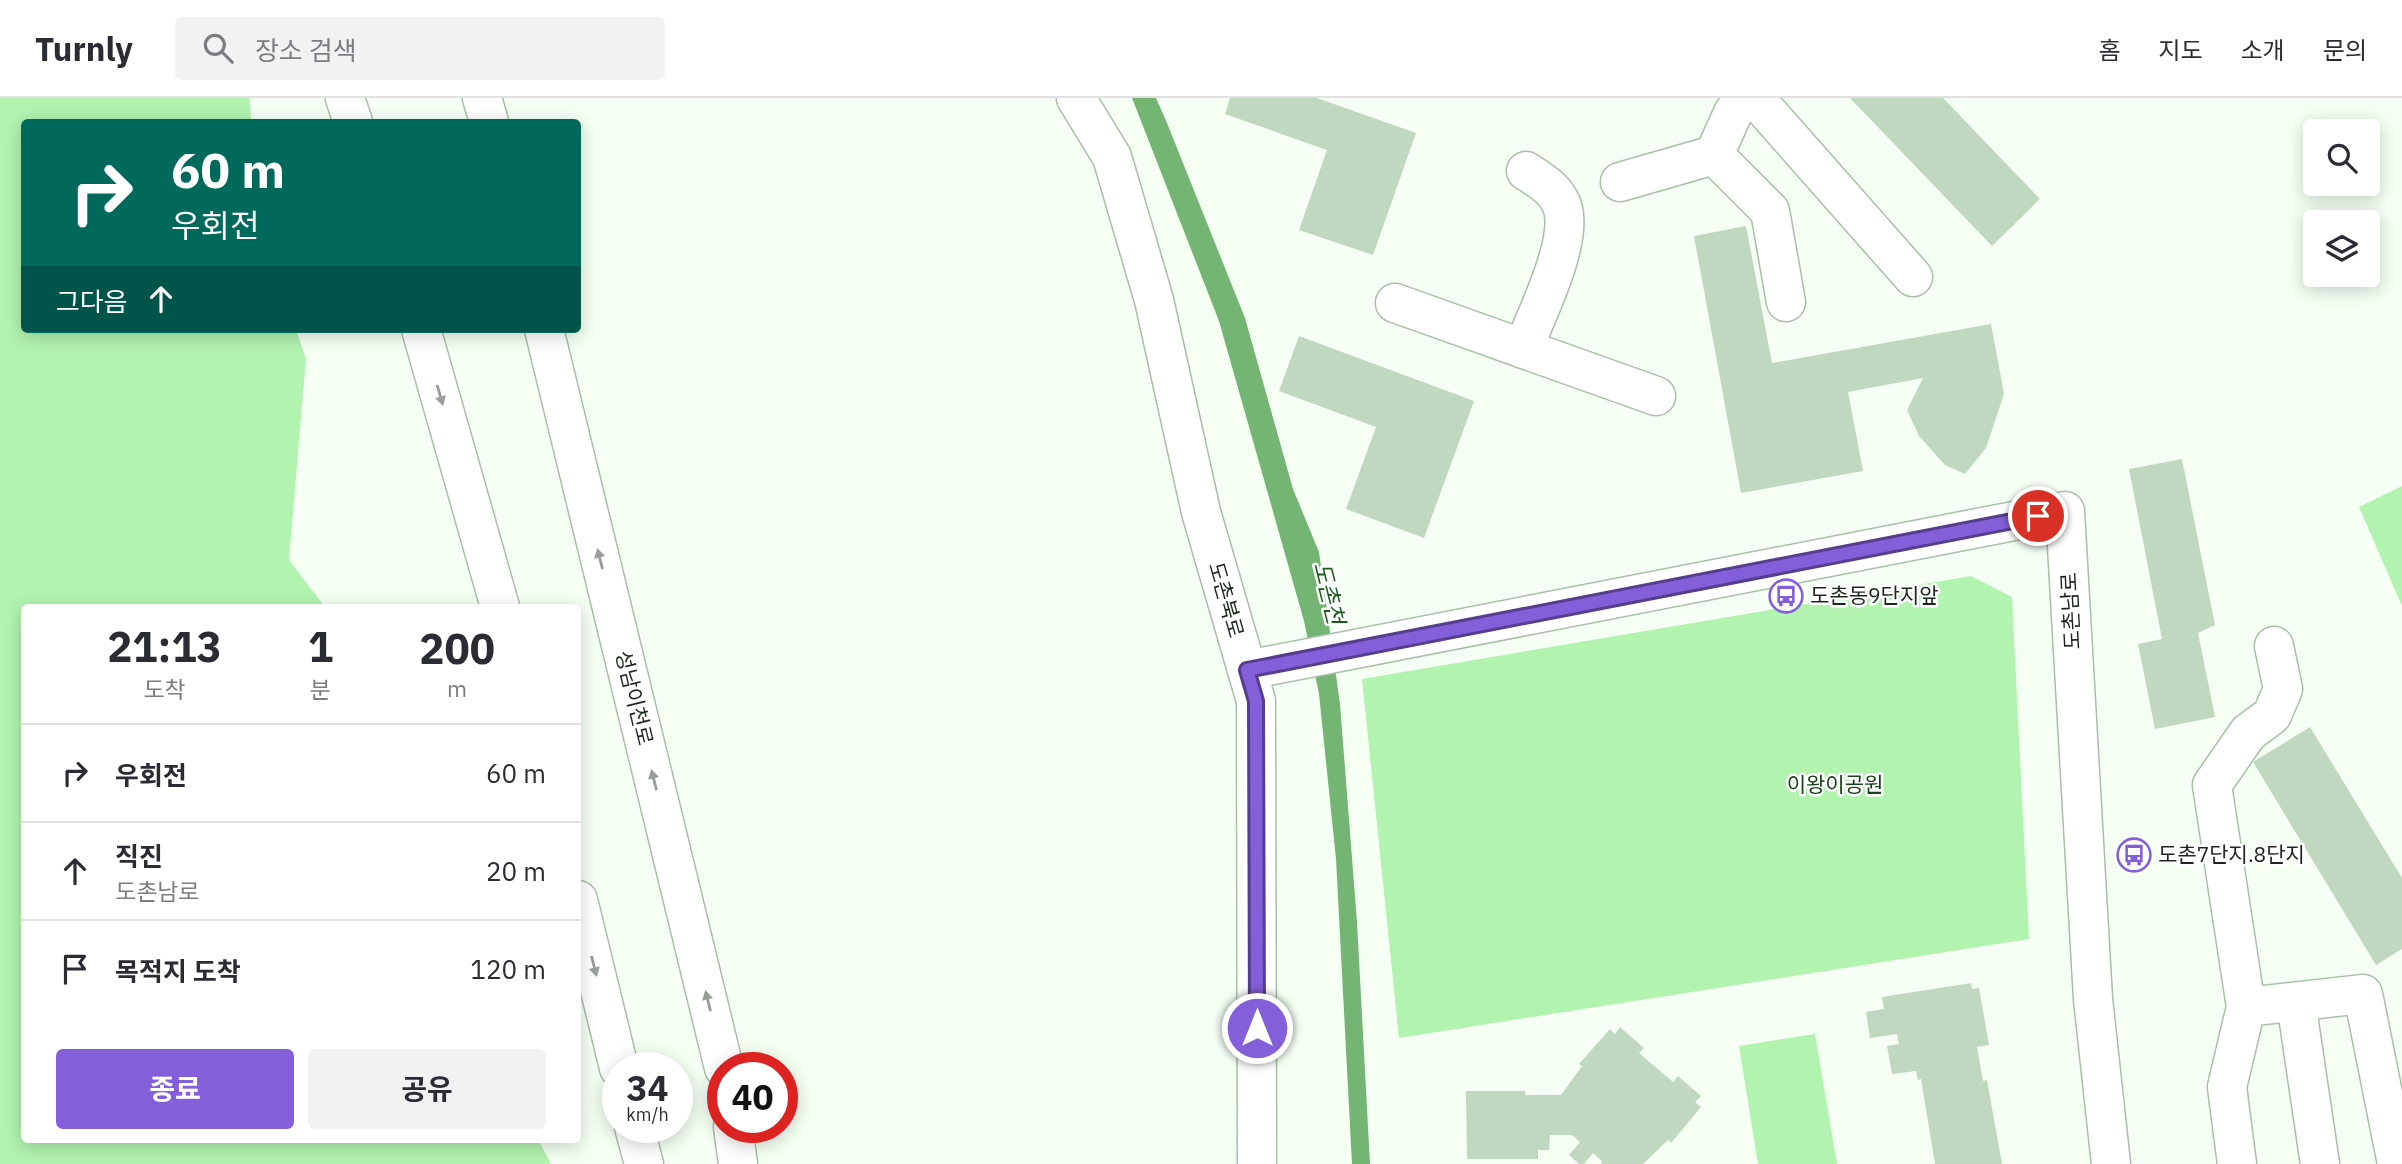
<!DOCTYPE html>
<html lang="ko">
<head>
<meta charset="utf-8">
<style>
  :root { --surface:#fff; --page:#f2f2f3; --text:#2b2b33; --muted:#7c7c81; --line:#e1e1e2; --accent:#835fd9 }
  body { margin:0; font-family:"IBM Plex Sans","Noto Sans KR",sans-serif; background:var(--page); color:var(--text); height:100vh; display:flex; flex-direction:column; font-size:26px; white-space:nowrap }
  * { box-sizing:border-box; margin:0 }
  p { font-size:23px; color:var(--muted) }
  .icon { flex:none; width:38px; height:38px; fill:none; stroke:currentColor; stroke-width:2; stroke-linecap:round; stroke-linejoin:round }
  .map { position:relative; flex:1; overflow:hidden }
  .panel { position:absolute; left:21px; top:506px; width:560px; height:539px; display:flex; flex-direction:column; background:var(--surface); border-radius:7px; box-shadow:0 4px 18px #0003 }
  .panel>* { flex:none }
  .banner { position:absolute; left:21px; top:21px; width:560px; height:214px; border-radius:7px; box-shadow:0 4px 18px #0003; background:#00695c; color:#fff; overflow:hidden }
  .tools { position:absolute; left:2303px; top:21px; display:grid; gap:14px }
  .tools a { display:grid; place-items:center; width:77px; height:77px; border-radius:7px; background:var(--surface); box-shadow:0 4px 18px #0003; font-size:35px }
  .speed { position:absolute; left:602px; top:954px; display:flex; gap:14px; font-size:35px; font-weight:700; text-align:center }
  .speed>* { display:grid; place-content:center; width:91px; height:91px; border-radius:50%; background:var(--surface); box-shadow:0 4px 18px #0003; line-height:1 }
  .speed small { font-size:18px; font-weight:400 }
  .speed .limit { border:10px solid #d22; background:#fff; color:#111 }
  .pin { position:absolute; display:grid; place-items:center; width:60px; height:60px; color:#fff; margin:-30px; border:4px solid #fff; border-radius:50%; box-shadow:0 2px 7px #0007 }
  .me { position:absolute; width:77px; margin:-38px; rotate:0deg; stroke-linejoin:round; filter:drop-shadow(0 0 5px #0008) }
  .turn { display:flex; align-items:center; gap:24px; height:147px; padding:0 35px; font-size:32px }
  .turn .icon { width:91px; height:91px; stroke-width:2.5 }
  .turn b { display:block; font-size:49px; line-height:60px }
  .then { display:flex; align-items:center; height:66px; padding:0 35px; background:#0003; gap:14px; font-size:26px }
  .eta { display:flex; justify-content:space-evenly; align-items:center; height:119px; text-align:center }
  .eta b { font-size:42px; font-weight:700; line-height:49px }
  .action { display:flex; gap:14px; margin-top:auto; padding:14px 35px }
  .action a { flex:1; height:80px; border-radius:7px; background:var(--accent); color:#fff; font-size:28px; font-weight:700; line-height:80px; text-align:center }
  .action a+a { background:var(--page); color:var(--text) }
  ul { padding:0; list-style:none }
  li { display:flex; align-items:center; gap:21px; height:98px; padding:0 35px; border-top:2px solid var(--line) }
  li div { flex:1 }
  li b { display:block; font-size:26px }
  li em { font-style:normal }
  header { display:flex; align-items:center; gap:42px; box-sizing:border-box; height:98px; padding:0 35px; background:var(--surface); border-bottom:2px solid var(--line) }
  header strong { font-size:33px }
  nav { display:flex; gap:38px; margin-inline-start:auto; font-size:24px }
  .search { width:490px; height:63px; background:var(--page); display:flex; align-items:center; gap:18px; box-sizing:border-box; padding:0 24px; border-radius:7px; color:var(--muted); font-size:26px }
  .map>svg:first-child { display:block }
</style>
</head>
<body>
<header>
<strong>Turnly</strong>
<div class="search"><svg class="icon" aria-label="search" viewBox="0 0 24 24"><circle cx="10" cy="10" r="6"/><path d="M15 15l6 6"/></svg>장소 검색</div>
<nav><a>홈</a><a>지도</a><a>소개</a><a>문의</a></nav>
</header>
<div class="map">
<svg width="2402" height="1066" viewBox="0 0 2402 1066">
  <rect width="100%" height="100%" fill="#f5fff4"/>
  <path fill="#b2f3b0" d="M0,0H250L251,24H24V231H296L306,261L289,462L325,509H24V1041H538L551,1066H0Z
    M2402,388V508L2359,409Z
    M1971,478L2012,499L2029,841L1399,940L1362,581Z
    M1815,936L1837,1066H1758L1739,948Z"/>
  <path fill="#74b573" d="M1132,0H1156L1167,25L1245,220L1293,391L1319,454L1340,606L1357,824L1370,1066H1352L1336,761L1319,596L1304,523L1219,223Z"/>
  <path fill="#c0d8bf" d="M1230,0H1317L1416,35L1373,157L1299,132L1327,52L1225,16Z
    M1850,0H1943L2040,101L1992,148Z
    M1746,128L1772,265L1991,226L2004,296L1986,350L1965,376L1945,367L1919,338L1907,312L1923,280L1848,294L1863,373L1741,395L1694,138Z
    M1299,238L1474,303L1424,440L1346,411L1376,329L1279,293Z
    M2182,361L2215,527L2198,535L2215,619L2155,631L2138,546L2162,541L2129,371Z
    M2310,629L2402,780V851L2376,867L2253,664Z
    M1971,885L1972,891L1979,890L1989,947L1977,949L1983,983L1987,982L2002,1066H1935L1921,981L1918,982L1916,973L1892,976L1887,948L1899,946L1897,936L1870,940L1866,914L1884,911L1882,899Z
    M1620,929L1644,950L1639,955L1673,984L1678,978L1701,998L1695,1004L1701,1009L1671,1045L1668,1042L1643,1066H1602L1601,1062L1593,1055L1584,1066H1579L1569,1057L1580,1044L1572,1037H1550L1549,1052H1538V1061H1467L1466,993H1525V997H1561L1582,968L1579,966L1610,931L1615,936Z"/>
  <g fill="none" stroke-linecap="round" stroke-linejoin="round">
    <defs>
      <path id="minor" d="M1076,0L1112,59L1154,202L1201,414L1256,603L1257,1066
        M1755,0L1913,179
        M1714,57L1733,15L1745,0
        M1620,84L1714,57L1770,113L1786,204
        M1395,205L1656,298
        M1523,251C1537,215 1572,147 1563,111C1558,92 1540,82 1526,73
        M1247,572L2065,413L2093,901L2111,1066
        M2296,904L2320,1066
        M2246,909L2363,896L2397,1066
        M2237,1066L2227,989L2246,909L2212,687L2248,635L2272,617L2283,591L2274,548"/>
      <path id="highway" d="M345,0L353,24
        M482,0L489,24
        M421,231L500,509
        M544,231L724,970
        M578,802L619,970
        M634,1029L644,1066
        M733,1029L738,1066"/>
    </defs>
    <use href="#minor" stroke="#a8c0a7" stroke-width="41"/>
    <use href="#highway" stroke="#a8c0a7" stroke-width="41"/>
    <use href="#minor" stroke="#fff" stroke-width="38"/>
    <use href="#highway" stroke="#fff" stroke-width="38"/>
  </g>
  <defs><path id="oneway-solid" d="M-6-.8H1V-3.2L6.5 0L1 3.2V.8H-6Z" transform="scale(1.75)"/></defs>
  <g fill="#999d99">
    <use href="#oneway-solid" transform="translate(440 297) rotate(74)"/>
    <use href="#oneway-solid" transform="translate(600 461) rotate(-104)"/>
    <use href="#oneway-solid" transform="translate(654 682) rotate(-104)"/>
    <use href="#oneway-solid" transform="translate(594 868) rotate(76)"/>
    <use href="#oneway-solid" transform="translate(708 903) rotate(-104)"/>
  </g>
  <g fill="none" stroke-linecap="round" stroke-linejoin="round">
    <defs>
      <path id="route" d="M1257,930L1256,603L1247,572L2038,418"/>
    </defs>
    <use href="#route" stroke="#553e8d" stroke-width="18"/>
    <use href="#route" stroke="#835fd9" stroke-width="12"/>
  </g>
  <defs>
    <symbol id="bus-ring" viewBox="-11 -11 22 22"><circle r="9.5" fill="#fff" stroke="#835fd9" stroke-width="1.5"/><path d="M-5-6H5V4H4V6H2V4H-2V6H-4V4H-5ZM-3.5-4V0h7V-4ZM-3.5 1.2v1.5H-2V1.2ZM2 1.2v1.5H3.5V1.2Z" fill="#835fd9"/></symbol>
  </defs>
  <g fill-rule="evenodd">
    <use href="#bus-ring" x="1767" y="479" width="38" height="38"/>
    <use href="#bus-ring" x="2115" y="738" width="38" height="38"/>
  </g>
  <g text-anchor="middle" stroke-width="5" stroke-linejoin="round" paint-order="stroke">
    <g font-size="21" fill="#1d261c" stroke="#fff" text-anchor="start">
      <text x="1810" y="505">도촌동9단지앞</text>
      <text x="2158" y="764">도촌7단지.8단지</text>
    </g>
    <g font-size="21" fill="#1d261c" stroke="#fff">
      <text transform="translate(1226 502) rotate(74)" y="7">도촌북로</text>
      <text transform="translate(2071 513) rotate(-93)" y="7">도촌남로</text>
      <text transform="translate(634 600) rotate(76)" y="7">성남이천로</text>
    </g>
    <g font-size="21" fill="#164317" stroke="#fff">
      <text x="1835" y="694">이왕이공원</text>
    </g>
    <g font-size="23" font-style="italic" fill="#1a5d1d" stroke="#fff">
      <text transform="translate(1329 495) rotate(76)" y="8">도촌천</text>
    </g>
  </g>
</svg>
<div class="tools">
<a><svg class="icon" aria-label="search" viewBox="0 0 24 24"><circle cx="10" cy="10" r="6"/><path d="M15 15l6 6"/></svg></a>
<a><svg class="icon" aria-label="layers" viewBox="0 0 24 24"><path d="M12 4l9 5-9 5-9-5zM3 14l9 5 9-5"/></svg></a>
</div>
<div class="speed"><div>34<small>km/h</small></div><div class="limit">40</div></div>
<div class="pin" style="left:2038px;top:418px;background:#d93025"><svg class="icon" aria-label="arrive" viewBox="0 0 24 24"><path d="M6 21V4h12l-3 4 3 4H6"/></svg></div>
<svg class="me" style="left:1257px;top:930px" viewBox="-20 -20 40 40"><circle r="17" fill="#835fd9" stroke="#fff" stroke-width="3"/><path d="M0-11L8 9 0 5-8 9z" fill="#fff"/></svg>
<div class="banner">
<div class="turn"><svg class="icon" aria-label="right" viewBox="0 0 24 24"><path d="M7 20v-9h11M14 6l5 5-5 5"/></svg><div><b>60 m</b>우회전</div></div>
<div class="then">그다음<svg class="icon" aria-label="ahead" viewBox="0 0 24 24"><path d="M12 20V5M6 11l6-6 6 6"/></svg></div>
</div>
<section class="panel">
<div class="eta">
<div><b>21:13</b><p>도착</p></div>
<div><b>1</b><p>분</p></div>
<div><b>200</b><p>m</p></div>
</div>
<ul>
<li><svg class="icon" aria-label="right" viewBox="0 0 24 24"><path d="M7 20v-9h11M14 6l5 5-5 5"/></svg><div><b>우회전</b></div><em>60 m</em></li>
<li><svg class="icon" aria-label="ahead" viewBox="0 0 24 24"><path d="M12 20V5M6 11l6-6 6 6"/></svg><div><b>직진</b><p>도촌남로</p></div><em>20 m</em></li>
<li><svg class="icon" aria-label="arrive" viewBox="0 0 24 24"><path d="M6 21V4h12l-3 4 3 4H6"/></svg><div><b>목적지 도착</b></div><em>120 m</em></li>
</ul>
<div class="action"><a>종료</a><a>공유</a></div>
</section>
</div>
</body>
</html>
